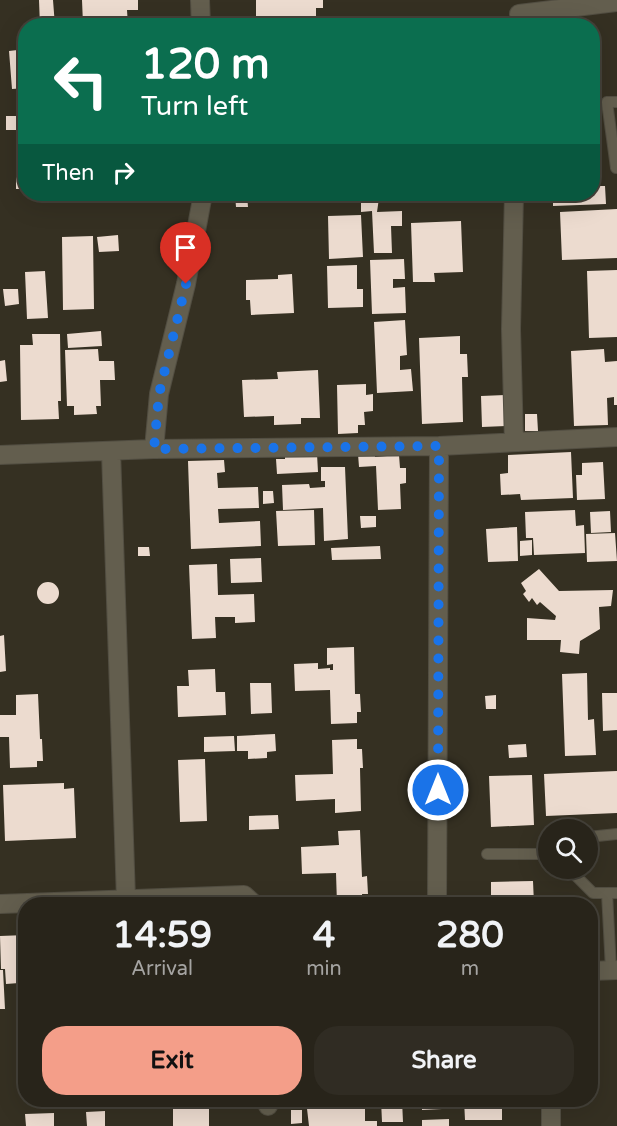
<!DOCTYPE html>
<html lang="en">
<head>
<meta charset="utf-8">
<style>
  :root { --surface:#28241a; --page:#302c23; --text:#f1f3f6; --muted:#a5a4a2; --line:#444139; --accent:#f49e89 }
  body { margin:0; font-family:"Varela Round",sans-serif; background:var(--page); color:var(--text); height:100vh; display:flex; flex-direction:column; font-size:22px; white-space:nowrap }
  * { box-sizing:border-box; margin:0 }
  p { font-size:20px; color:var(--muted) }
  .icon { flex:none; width:33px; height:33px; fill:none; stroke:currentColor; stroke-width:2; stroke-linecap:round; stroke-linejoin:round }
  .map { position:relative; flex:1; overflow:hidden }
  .sheet { position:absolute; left:18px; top:897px; width:580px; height:210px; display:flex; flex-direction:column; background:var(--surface); border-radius:24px; box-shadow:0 6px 24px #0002,0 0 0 2px var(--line) }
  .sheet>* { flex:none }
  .hud { position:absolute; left:18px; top:18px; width:582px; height:183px; border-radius:24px; box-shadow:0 6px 24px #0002,0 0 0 2px var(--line); background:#0b6e4f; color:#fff; overflow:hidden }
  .controls { position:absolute; left:538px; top:819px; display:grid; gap:12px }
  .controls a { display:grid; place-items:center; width:60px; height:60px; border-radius:50%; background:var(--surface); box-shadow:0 6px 24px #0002,0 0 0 2px var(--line); font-size:30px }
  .pin { position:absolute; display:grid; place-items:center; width:51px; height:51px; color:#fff; margin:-62px -26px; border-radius:50% 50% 50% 0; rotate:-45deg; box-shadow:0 0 6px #0007 }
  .pin .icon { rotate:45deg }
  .me { position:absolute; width:66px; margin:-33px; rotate:0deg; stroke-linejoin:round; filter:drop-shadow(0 0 4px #0008) }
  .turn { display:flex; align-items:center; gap:21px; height:126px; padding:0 24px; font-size:27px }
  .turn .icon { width:78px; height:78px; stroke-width:2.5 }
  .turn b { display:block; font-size:42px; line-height:51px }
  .then { display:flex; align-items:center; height:57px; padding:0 24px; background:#0003; gap:12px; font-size:22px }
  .eta { display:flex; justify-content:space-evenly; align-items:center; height:102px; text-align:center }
  .eta b { font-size:36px; font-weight:800; line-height:42px }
  .primary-button { display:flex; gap:12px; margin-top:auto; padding:12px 24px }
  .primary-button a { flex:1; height:69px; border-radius:24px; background:var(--accent); color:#111; font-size:24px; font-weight:800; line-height:69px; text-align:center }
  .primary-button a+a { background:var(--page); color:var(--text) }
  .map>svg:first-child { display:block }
</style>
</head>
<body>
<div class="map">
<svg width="617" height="1126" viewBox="0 0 617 1126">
  <rect width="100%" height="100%" fill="#353022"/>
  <path fill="#ecdbcf" d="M39,0H53L55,26H40Z
    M82,0H138V10H127L128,26H101V23L83,24Z
    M256,0H323V8H316V26H256Z
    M26,49V88L12,89L9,51Z
    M6,116H26V130H6Z
    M592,137H594L596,186H605L606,204L553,206V194H592Z
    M16,151H26V189H16Z
    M235,194H247L248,207H236Z
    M361,194H377V198H379L377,212L402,211V226H391L392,253H374L372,211L361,212Z
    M617,209V258L562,260L560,212Z
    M361,215L363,257L329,259L328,216Z
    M461,221L463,272L434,273L435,282H413L411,223Z
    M118,235L119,251L99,252L97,237Z
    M93,236L94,309L63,310L62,237Z
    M404,259L405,279H393V288L405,287L406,313L372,314L370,260Z
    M357,265V289H363V307L328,308L327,266Z
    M617,270V337L589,338L587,271Z
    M45,271L48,318L27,319L25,272Z
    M292,274L294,313L251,315L250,300H246V280L278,279V275Z
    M3,289H18L19,304L5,306Z
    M405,320L407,355L400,356V370L411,369L413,391L377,393L374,322Z
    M101,331L102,346L68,348L67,334Z
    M32,334H60L61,401H58L59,419L21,420L20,345H33Z
    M460,336V354H467L468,377H462L463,422L422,424L419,338Z
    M98,349L99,361H114L115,380H100L101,406H96L97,414L74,415V406H67L65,350Z
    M604,349L605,362L617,361V405H614V397L607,398L608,425L574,426L571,351Z
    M5,360L7,381L0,382V361Z
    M318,370L320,418H301V424L274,425V416L244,417L242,380L278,379L277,372Z
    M366,384V395L373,394V411L364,412L365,425H358V433L338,434L337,385Z
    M505,395L506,426L482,427L481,396Z
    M525,414H537L538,431H525Z
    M571,452L573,498L521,500L520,494L501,495L500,474L508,473V455Z
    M317,454L318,472L277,474L276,459H285V456Z
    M358,454H375V457L399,455L400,468H406V483L400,484L401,509L378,510L376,466L359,467Z
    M224,460L225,472L217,473L218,488L258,487L259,508L218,509L219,523L260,521L261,546L191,549L188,461Z
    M603,462L605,499L577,500L576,475H582V463Z
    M321,467H345L348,539L324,541L323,508L283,510L282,485L309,484L310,488L325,487V481H321Z
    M263,491H273L274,503L263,504Z
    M314,510L315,545L278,546L276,511Z
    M575,510L576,526L584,525L585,553L534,555L533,538H526L525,512Z
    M610,511L611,532L591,533L590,512Z
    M360,516H376V527L361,528Z
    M517,527L518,561L488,562L486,529Z
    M615,533L617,561L587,562L586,534Z
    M532,540V555L520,556V541Z
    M380,546L381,559L332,560L331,548Z
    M138,547H149L150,556H138Z
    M261,558L262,582L231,583L230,559Z
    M217,564L218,595L254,594L255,622L235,623V617H215L216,638L192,639L189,565Z
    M539,569L559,591L613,590L611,606L599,607L600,629L580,641L579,654L560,652L561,640H527V618L555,620L556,616L540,602L537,605L532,598L529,602L523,594L526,591L521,583Z
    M37 593a11 11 0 1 1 22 0a11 11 0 1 1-22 0Z
    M4,635L6,671L0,672V636Z
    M354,647L355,694H360L361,712H357V723L331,724L330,690L295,691L294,664L318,663V669L330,668V670H333V664L327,665V648Z
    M215,669L216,692H225L226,715L178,717L177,686H189L188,670Z
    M587,673L588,720L594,719L596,755L565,756L562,674Z
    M250,683H271L272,713L251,714Z
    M602,693H617V730L603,731Z
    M38,694L40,739H42L43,761H37V767L10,768L9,737H0V715H16V695Z
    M496,695V709H486L485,696Z
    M275,734L276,751L267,752V758L248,759V751H237V736Z
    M234,736L235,751L204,752V737Z
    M357,739V749H362L363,768H360L361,811L335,813V799L296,801L295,775L333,774L332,740Z
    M526,744L527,757L509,758L508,745Z
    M205,759L207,821L180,822L178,760Z
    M617,771V813L546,816L544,774Z
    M532,775L534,825L491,827L489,776Z
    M64,783V789L74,788L76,838L5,841L3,785Z
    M278,815L279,829L249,830V816Z
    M360,830L362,877L367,876L368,894H362L363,904H337L336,873L302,874L301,847L339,845L338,831Z
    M533,881L534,904H491V882Z
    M569,899V904H548V900Z
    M26,935V975H18L19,983L6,984L5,969H1L0,936Z
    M0,970H3L5,1009H0Z
    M306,1100H365V1121H377V1126H309Z
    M381,1100H402L403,1122H382Z
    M422,1100H442V1109L422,1110Z
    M464,1100H502V1120H465Z
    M209,1108V1126H173V1109Z
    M291,1110H302V1123L291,1124Z
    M105,1111V1126H87L86,1112Z
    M54,1113V1126H26L25,1114Z
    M449,1119V1126H422V1120Z"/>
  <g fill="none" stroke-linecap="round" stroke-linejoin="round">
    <defs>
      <path id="lane" d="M616,168L607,102H617
        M588,837L617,834
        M487,854H549
        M568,868L593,893H617
        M607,893L611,970"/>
      <path id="street" d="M200,0L201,26
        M519,14L617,2
        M514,442L511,329L514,194
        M154,449L159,394L186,284L203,194
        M111,451L126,899
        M0,455L154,449L439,446L617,437
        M0,904L244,895L254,904
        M437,904L439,446
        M591,971L617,970
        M268,1100V1106
        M551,1100V1126"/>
    </defs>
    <use href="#lane" stroke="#524e42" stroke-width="12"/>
    <use href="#street" stroke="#524e42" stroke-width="20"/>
    <use href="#lane" stroke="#635e4e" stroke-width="10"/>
    <use href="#street" stroke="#635e4e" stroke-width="18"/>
  </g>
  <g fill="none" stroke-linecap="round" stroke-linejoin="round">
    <path stroke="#1a73e8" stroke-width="10" stroke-dasharray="0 18" d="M186,284L159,394L154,449L439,446L438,790"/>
  </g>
</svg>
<div class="controls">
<a><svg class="icon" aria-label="search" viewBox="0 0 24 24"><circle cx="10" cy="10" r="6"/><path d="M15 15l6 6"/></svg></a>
</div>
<div class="pin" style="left:186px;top:284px;background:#d93025"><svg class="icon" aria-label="arrive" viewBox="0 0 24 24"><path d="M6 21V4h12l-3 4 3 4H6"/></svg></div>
<svg class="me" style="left:438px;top:790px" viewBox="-20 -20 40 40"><circle r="17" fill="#1a73e8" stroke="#fff" stroke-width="3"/><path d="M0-11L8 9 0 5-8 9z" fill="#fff"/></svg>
<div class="hud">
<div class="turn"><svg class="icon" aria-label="left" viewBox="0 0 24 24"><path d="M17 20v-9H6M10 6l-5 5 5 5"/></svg><div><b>120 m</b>Turn left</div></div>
<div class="then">Then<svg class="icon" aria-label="right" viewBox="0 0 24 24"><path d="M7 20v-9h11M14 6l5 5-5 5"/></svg></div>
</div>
<section class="sheet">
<div class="eta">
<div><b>14:59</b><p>Arrival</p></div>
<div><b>4</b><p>min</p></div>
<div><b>280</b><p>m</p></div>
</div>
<div class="primary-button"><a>Exit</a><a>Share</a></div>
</section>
</div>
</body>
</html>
